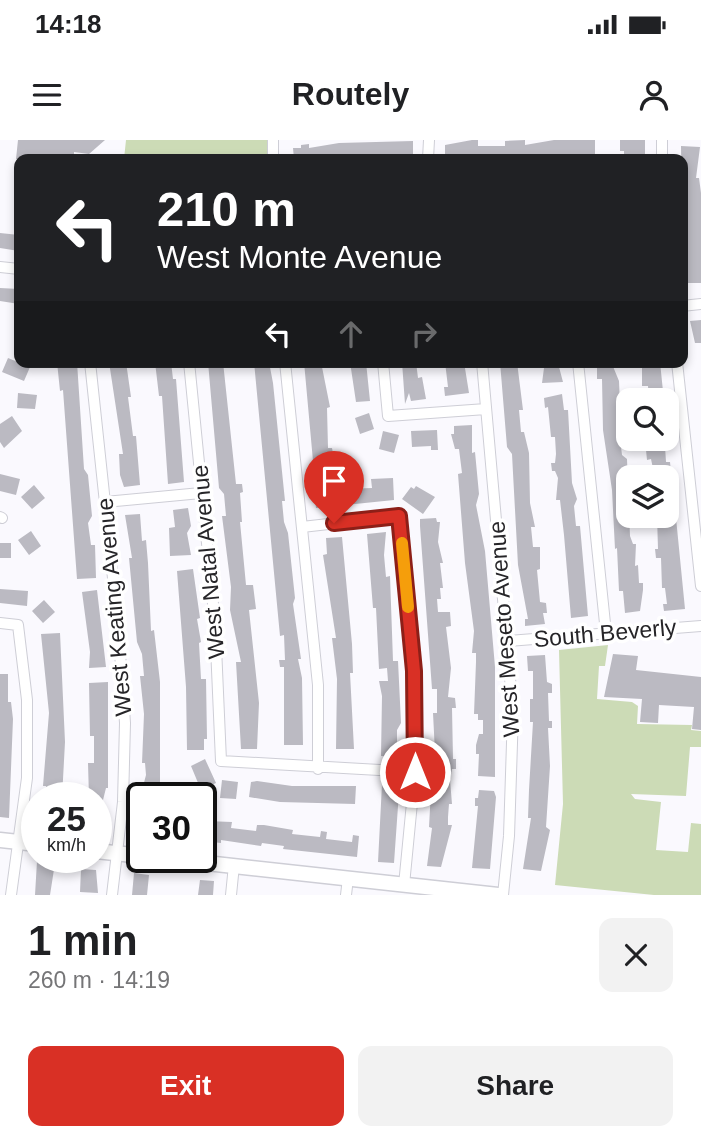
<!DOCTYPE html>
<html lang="en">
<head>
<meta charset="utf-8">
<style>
  :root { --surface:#fff; --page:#f2f2f2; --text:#202124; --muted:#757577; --accent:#d93025 }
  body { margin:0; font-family:Arial,sans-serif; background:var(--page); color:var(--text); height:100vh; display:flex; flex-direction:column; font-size:26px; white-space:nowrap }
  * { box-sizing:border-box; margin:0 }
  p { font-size:23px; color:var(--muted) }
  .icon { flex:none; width:38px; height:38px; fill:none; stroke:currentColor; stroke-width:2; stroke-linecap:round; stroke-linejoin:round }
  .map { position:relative; height:755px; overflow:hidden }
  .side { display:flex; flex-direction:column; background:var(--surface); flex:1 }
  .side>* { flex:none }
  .banner { position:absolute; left:14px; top:14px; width:674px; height:214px; border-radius:14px; box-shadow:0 4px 10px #0003; background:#202124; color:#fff; overflow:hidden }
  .controls { position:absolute; left:616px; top:248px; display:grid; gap:14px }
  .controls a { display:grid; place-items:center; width:63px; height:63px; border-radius:14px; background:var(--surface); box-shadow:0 4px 10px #0003; font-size:35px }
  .speed { position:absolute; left:21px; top:642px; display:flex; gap:14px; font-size:35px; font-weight:700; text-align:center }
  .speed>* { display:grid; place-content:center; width:91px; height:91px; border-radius:50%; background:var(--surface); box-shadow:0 4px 10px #0003; line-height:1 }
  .speed small { font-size:18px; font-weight:400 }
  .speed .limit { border:4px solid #111; border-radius:10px; background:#fff; color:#111 }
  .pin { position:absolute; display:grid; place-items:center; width:60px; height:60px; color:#fff; margin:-72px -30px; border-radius:50% 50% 50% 0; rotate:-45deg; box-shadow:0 0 7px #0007 }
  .pin .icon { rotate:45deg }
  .me { position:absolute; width:77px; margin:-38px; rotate:0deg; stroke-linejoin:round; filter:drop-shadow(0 0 5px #0008) }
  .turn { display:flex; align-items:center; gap:24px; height:147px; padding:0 28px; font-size:32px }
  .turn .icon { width:91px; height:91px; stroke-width:2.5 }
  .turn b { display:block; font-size:49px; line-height:60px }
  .lanes { display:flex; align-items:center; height:66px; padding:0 28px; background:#0003; justify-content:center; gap:35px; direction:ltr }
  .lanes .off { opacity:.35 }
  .round { display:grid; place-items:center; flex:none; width:74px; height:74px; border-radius:14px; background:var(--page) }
  .summary { display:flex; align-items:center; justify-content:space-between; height:119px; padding:0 28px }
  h1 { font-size:42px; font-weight:700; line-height:52px }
  .action { display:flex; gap:14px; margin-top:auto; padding:14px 28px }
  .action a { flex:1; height:80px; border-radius:14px; background:var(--accent); color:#fff; font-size:28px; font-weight:700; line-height:80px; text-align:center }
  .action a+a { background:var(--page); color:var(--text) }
  .status { display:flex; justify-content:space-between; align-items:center; height:49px; padding:0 35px; background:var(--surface); direction:ltr }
  .status svg { height:19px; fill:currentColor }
  header { display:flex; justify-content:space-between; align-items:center; height:91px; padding:0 28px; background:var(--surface); font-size:32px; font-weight:700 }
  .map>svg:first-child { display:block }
</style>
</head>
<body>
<div class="status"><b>14:18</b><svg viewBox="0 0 49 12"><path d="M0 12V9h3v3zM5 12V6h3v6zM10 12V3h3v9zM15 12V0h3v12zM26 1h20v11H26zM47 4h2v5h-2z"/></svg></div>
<header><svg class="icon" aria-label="menu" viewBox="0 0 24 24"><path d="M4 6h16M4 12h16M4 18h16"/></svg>Routely<svg class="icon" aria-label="person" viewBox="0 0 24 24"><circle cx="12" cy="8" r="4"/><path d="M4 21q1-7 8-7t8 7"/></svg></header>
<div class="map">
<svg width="701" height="755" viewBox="0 0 701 755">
  <rect width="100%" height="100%" fill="#faf9fe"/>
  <path fill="#ccdbb6" d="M126,0H273V19H124Z
    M608,505L605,526H599L597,559L632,562L638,566L637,584L692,585L691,590L701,591V607H690L686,656L631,654L635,659L661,662L656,710L688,712L691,683L701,684V755H654L555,745L563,664L559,510Z"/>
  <path fill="#bbbac2" d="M18,0H105L89,14L74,12V19H16Z
    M472,0H478V6H505V1L525,0V5L554,0H595V19H445V5Z
    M620,0H645V19H624V11H620Z
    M413,1V19H294L293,8H301V5L309,4V8L339,3Z
    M681,6L700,7L696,38H699L701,53V143H686L683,102L686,98V78H682Z
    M0,93L19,95V111L0,108Z
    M0,148L19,149V164L0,161Z
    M701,180V203H695L690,181Z
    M8,218L30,227L24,241L2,232Z
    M57,222H77L84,329L88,335L92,376L88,383L91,405H95L96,438L77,439L63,250L60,251Z
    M109,222H126L131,257H128L133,296H136L140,345L124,347L120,335L119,314H123Z
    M155,222H171L173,239H176L184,342L168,344L162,256H159Z
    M208,222H223L236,344H242L243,352L240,353L242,382H240L246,445H253L256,469L249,470L259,563L257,609H241L236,522H241L230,470L231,447L222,376H226L224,354L219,348Z
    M254,222H269L273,243L285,361H282L284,382L288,393L295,458L293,464L301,519H298L302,538L303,605H284V527H280L279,520H285L284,495L280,496Z
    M304,222H321L330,267L327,268L328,308H332L336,330L314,332Z
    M350,222H366L370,261L356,262Z
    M402,222H416L418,238L422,237L426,259L411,261L409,253L405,264Z
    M445,222H464L469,253L445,256L444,247H448Z
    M500,222H517L523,270H519L521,292H524L529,313L530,363L535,387H531L533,407H540V429L537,430L540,462L546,463L547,473H543L545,484L525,486V479H528L518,425L513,333L512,314L507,307Z
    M645,222H660L664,261H649L648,246H642V224Z
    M612,224L619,241L620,265H616L622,315L627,319L630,396L633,404H636L635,426L638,425L639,443H643V450L640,471L625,473L623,451H619L617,408L615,409L612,350L603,290L602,239H597V225Z
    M559,227L563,242L542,243L544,228Z
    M18,253L37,255L35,269L17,268Z
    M562,254L564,270H568L572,343L577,359L574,366L576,386H580L588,476L571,478L564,395L560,360H556L558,338L555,331H552L551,323H555L556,314L555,297H551L548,267L545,268L544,258Z
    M369,273L374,289L360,294L355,278Z
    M12,276L22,291L4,308L0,302V284Z
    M472,285V313L475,312L479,354L476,365L485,411L495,527V637L478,636L479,614H476V605L479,594H483V580H478V574H474L476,522V513H472L474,491L465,423L458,334L462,333L459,309H455L451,294H454V286Z
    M437,290L438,310H431V306L412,307L411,291Z
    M383,291L399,295L394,313L379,309Z
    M665,306L666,322H670L673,354H667V338H655L651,319L647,320L646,310Z
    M0,334L20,339L16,355L0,351Z
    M393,338L394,360L316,368L314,350L372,348L371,339Z
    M34,345L45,358L32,369L21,357Z
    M416,346L435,357L423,374L402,359L411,347L414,349Z
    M188,368L191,386L187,393L191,415L170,416L169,388L175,387L173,370Z
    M140,374L142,401L146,400L148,423L151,491L154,490L160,542V658H140L146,635L145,623H142L144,574L140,536H144L142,514L137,502L129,418H132L125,375Z
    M657,376L676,378L685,469L664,471L663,464H667L665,448H662L661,418H656L655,409H658Z
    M436,378L437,382H440L438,402L443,423H440L443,448H440L441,459H437L438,472H450L451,486L446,487L451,528L448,557L455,558L456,568H452L453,619H456V629H452L450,640L452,664H449L448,677V685H452L441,727L427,726L432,688L429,687L432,632H436L433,573H437V549H432L420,386V379Z
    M31,391L41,406L29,415L18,400Z
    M386,392L384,415L386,437L390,436L393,521H398L401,583L397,590V609H401V617L381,616L382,556L379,541H388L387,528L379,529L376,468H373L367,394Z
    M342,397L352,504L353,533H350L354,609H336L337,539L332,498H336L323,415L327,414L326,398Z
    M0,403H11V418H0Z
    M193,429L200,478L197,479L201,502L199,503L201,539H206L207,599H204V610H187L186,547L177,431Z
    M0,449L28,451L27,466L0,463Z
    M97,450L106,527L89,528L90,512L82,452Z
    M44,460L55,472L43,483L32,471Z
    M60,493L65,602L62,658L45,657L46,646H43L49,573L41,494Z
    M613,514L638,516L636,530L701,537V590L692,589L694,567L659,565L658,583L640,582L642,559L604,557Z
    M545,515L547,542L552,544V553H548L549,581H552V588H548L550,626L546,687L550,690L541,731L523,729L531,678H528L529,650L533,582H530V559H533V531H528L527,516Z
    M0,534H8V562H11L13,579L9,678L0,677Z
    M108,542V648H106L103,660V683L96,684V658H89L88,623H94V596H90L89,543Z
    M205,619L216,643L201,650L191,626Z
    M222,640L238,642L236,659L220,658Z
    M257,641L292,646H356L355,664L280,662L249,657L251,642Z
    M382,644L398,645L399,652L394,723L378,722Z
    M479,650L494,651L496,657L490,729L472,728L478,666H475V658H478Z
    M206,681L232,682L231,688L256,691L257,685H264L293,690L292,694L320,697L321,691L327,692L326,699L352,702L353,695L359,696L357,717L283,709L284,706L262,703L261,706L221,700V703L204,701Z
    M37,721L55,723L50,755H35Z
    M81,729L96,730L98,753L80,752Z
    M134,733L149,735L147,755H132Z
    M200,740L214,741L213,755H198Z"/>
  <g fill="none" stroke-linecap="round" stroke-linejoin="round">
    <defs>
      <path id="street" d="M273,19V0
        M428,19L429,0
        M662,19V0
        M0,127L19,129
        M682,166L701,164
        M90,222L118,485L125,583L123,662L112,755
        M189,222L215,484L221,621L415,632
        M285,222L318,545V629
        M383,222L388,276L486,269
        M482,222L513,572L509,696L503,755
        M578,222L606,493
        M677,222L701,446
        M105,362L201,353
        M0,377L2,378
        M302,387L399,376L414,531L415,632L404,745
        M0,483L18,485L27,560V638L11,755
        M508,501L701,486
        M231,755L234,725
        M346,755L348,738"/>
      <path id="secondary" d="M0,700L37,704
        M96,711L142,716
        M161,718L498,755"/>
    </defs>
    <use href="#street" stroke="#ceced6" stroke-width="12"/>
    <use href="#secondary" stroke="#ceced6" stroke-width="17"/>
    <use href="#street" stroke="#fff" stroke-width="10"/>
    <use href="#secondary" stroke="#fff" stroke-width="14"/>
  </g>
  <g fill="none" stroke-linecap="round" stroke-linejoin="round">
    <defs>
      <path id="route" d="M334,383L399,376L414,531L415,632"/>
    </defs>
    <use href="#route" stroke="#8d1f18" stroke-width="18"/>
    <use href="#route" stroke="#d93025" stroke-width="12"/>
    <path stroke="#f59e0b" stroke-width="12" d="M402,403L408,467"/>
  </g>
  <g text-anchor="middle" stroke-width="7" stroke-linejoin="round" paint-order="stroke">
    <g font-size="23" fill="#262528" stroke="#fff">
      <text transform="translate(208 422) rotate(-95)" y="8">West Natal Avenue</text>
      <text transform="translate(114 467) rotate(-95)" y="8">West Keating Avenue</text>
      <text transform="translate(504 489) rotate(-94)" y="8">West Meseto Avenue</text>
      <text transform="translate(605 493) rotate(-5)" y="8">South Beverly</text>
    </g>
  </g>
</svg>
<div class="controls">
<a><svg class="icon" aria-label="search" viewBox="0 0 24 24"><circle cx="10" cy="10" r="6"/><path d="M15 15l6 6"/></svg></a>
<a><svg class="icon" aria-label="layers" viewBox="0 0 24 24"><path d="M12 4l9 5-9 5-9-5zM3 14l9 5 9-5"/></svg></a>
</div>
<div class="speed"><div>25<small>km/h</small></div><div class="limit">30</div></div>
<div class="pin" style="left:334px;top:383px;background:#d93025"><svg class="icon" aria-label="arrive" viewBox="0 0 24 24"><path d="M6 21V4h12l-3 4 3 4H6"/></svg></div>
<svg class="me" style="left:415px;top:632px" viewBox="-20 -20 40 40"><circle r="17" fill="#d93025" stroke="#fff" stroke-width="3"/><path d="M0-11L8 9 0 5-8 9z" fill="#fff"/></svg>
<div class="banner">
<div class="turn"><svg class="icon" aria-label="left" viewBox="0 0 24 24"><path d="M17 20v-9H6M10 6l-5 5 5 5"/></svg><div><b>210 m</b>West Monte Avenue</div></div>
<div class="lanes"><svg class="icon" aria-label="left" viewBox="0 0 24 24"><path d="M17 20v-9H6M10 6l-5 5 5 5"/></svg><svg class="icon off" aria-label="ahead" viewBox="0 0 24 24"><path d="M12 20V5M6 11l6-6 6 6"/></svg><svg class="icon off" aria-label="right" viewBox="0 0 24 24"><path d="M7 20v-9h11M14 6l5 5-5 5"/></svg></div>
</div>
</div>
<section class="side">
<div class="summary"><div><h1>1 min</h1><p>260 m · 14:19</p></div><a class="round"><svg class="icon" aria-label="close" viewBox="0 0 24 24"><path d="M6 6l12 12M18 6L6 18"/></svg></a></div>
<div class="action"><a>Exit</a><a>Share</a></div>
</section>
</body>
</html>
